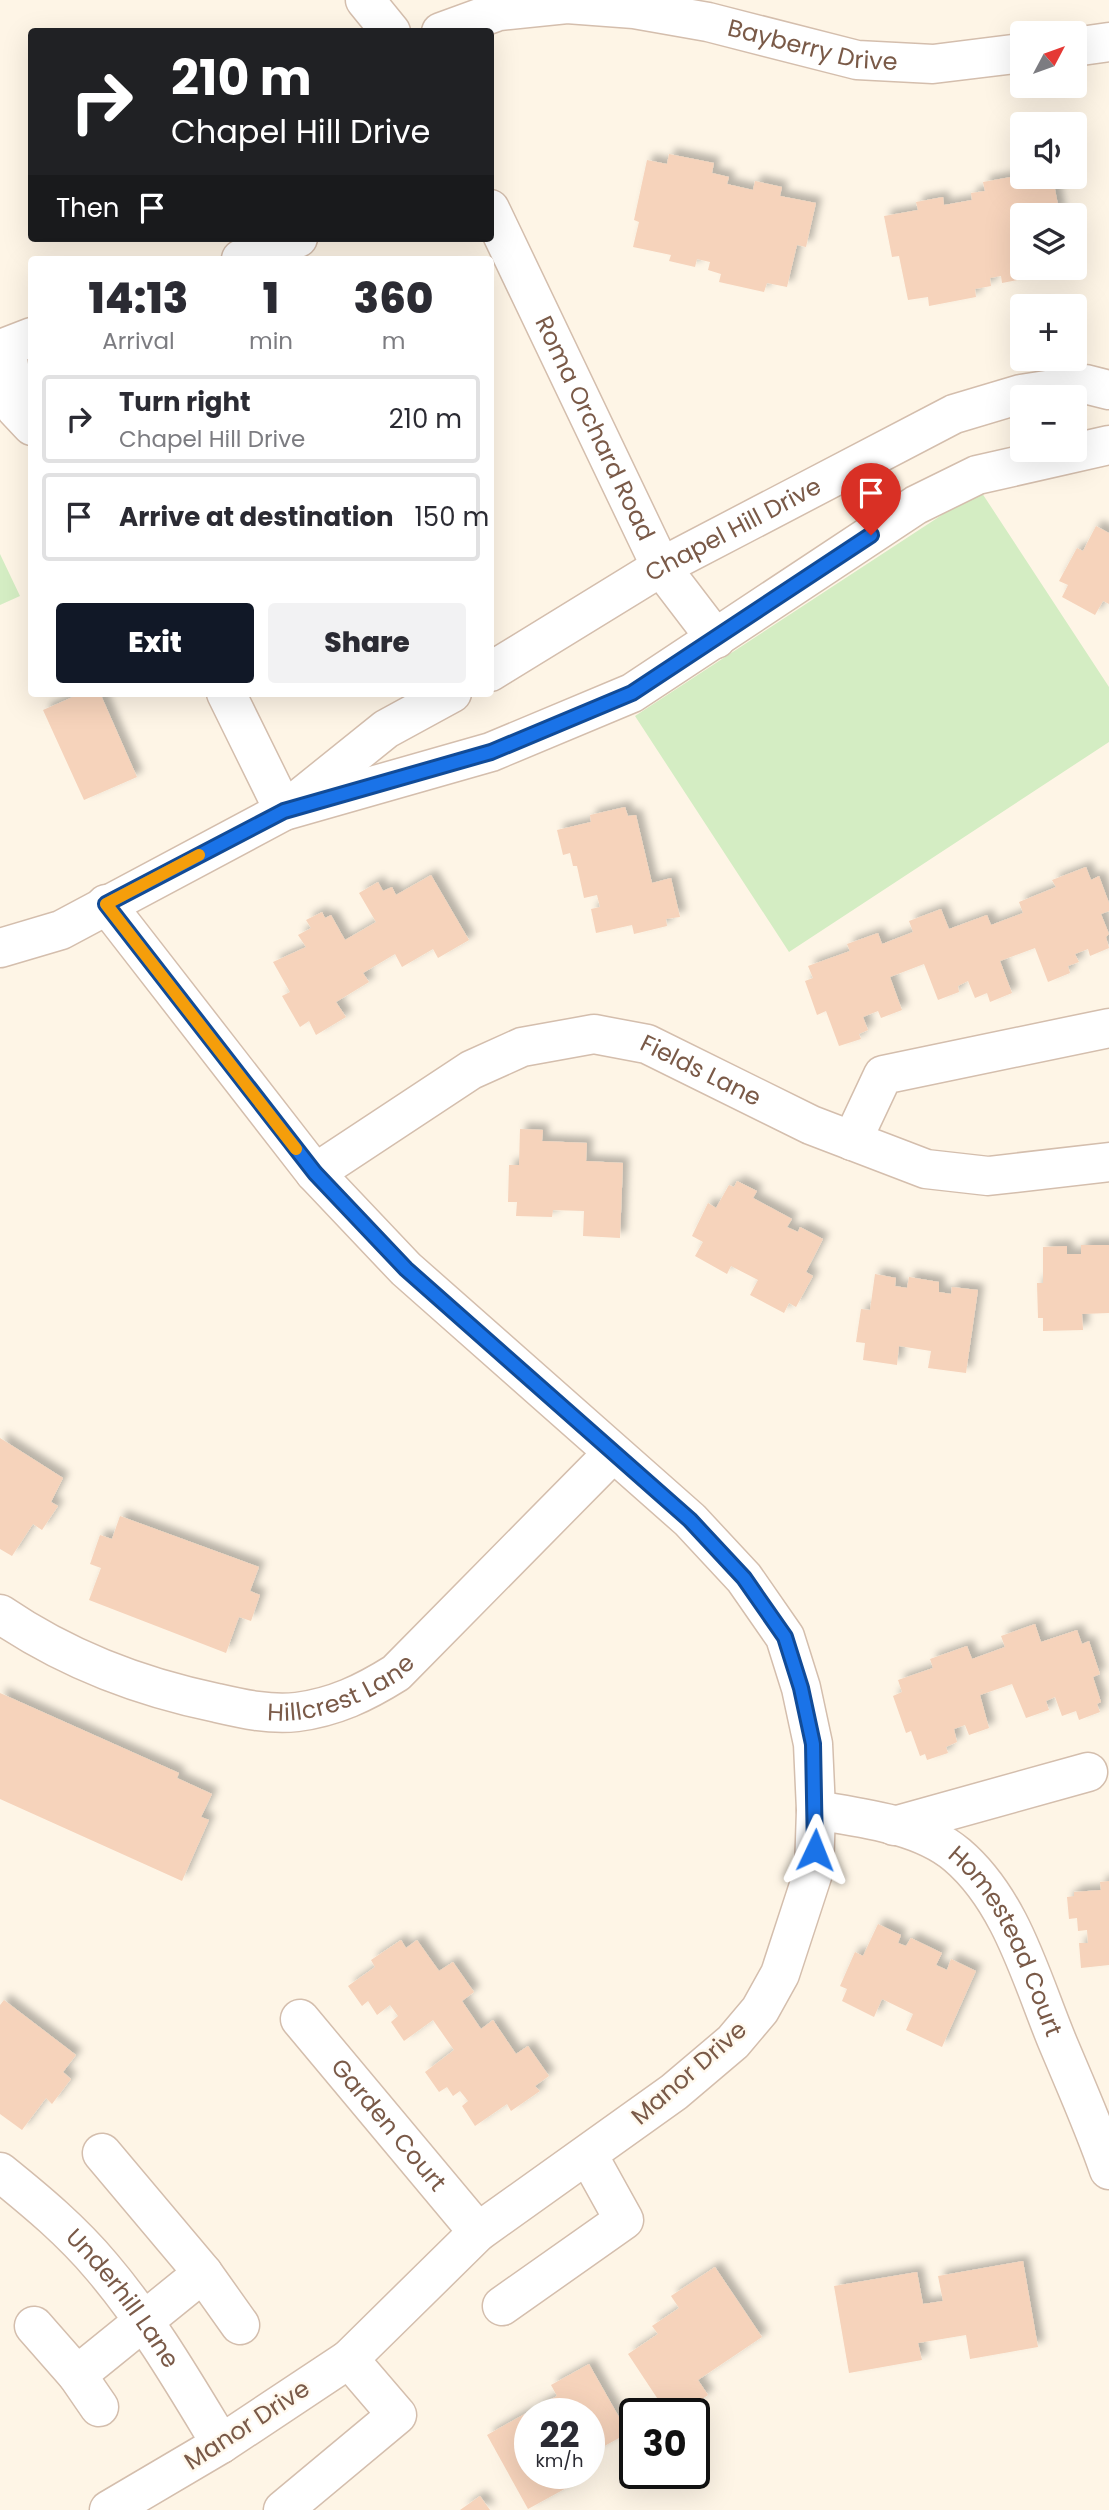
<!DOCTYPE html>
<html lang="en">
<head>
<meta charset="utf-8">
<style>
  :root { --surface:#fff; --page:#f2f2f3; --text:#2b2b33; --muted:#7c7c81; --line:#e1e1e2; --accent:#111827 }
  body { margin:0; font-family:Poppins,sans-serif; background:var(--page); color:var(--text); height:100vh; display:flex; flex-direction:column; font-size:26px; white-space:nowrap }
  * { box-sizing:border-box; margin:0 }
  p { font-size:23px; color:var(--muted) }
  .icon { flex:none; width:38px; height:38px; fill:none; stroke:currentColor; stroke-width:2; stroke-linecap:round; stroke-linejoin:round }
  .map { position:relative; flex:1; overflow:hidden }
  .details { position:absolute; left:28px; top:256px; width:466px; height:441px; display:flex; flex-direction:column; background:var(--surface); border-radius:7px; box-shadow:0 7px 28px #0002 }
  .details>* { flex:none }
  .top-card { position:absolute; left:28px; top:28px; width:466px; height:214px; border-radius:7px; box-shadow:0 7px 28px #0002; background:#202124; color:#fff; overflow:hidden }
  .needle { width:46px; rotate:49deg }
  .controls { position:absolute; left:1010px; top:21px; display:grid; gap:14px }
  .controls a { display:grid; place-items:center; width:77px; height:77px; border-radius:7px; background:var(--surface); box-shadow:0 7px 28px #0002; font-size:35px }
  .speed { position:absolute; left:514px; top:2398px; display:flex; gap:14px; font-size:35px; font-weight:700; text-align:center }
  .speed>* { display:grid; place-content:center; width:91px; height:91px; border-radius:50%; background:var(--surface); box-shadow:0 7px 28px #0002; line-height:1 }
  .speed small { font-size:18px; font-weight:400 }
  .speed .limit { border:4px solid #111; border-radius:10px; background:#fff; color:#111 }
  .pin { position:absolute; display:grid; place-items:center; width:60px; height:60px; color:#fff; margin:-72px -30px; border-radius:50% 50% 50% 0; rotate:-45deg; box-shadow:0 0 7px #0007 }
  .pin .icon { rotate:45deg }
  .me { position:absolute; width:77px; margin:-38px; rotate:2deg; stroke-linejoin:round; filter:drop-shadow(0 0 5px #0008) }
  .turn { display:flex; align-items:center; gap:24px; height:147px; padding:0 28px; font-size:32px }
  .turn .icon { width:91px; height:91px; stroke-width:2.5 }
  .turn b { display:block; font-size:49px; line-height:60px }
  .then { display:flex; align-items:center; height:66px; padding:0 28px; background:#0003; gap:14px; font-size:26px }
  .eta { display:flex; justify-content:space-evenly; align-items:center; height:119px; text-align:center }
  .eta b { font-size:42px; font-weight:800; line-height:49px }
  .button { display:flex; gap:14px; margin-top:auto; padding:14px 28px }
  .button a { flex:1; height:80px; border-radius:7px; background:var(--accent); color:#fff; font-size:28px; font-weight:800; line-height:80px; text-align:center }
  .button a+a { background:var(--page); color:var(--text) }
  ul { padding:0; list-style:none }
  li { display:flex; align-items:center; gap:21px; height:88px; margin:0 14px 10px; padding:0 14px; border:4px solid var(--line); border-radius:7px }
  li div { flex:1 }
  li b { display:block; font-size:26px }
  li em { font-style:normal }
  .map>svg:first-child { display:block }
</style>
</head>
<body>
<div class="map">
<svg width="1109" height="2510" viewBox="0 0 1109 2510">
  <defs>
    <filter id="shadow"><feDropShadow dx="6" dy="-6" stdDeviation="3.5" flood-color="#0004"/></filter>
  </defs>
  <rect width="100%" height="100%" fill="#fef5e6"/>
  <path fill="#d4edc3" d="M980,490L1109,687V742L789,952L635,716Z
    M0,554L20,596L0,605Z"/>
  <path fill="#f6d3bb" filter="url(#shadow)" d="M669,154L714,163L712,173L729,177L727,184L753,190L755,181L782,187L780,196L816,203L806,247L797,245L787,287L767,283L764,292L719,282L721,274L708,270L710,262L697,259L695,267L669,261L671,255L633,247L639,222L634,220L647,160L667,164Z
    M1022,175L1031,177L1032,182L1053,179L1060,215H1022V268L1043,269L1027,272L1028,278L1002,283L1001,276L990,278L991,286L975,289L976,297L929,306L928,297L908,300L899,256L892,257L884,216L918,210L916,202L943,197L944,205L972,200L971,193L985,191L983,182Z
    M1096,526L1109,533V604L1103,601L1095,615L1062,597L1068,585L1059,581L1077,548L1083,551Z
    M82,693H100L137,777L84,800L43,710Z
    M625,807L628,816L636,815L652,883L671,878L680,917L666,919L667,926L634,934L632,925L596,933L591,909L600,907L597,895L584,898L577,866H573L570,853L563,855L557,830L591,822L590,815Z
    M1086,867L1091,880L1099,876L1109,903V911L1101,914L1109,934L1106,937L1109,948L1090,956L1088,949L1075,954L1079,962L1068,966L1070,973L1048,982L1035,948L1000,961L1012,993L990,1002L987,993L975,998L968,981L958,986L959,992L938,1000L924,964L890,977L902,1010L881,1018L878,1011L863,1017L868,1030L859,1034L861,1039L839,1046L826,1011L817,1015L805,981L813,978L808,966L850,951L847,944L878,933L882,944L913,932L909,921L941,909L949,929L987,915L991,925L1023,913L1019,902L1056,887L1052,880Z
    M431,875L469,940L438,958L433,949L402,967L395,954L363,973L369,982L336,1002L346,1017L316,1035L309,1021L300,1027L282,996L290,992L273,962L306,947L298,935L311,928L306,920L322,912L325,918L331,915L345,940L376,922L359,893L378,882L383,891L392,887L396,895Z
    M520,1129L543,1130L542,1141L587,1143L586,1161L623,1163L620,1238L583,1236L584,1211L553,1210L552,1217L516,1216L517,1202H508L509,1165H519Z
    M737,1181L757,1191L753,1198L792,1219L787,1227L798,1232L800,1227L823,1239L806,1272L813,1276L796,1307L789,1303L784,1313L750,1295L758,1280L731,1266L727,1274L695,1256L703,1242L692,1236L708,1203L716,1208L729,1185L734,1187Z
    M1081,1245H1109V1313L1082,1314L1083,1330L1043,1331V1318H1038L1037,1283H1043V1247L1067,1246V1254H1081Z
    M875,1274L896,1278L895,1286L907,1288L909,1277L939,1282V1292L951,1294L952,1287L978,1290L966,1373L928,1368L931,1351L899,1346L897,1365L863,1360L865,1343L856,1342L861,1309L870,1310Z
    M0,1438L63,1478L51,1502L58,1506L42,1530L33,1524L12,1556L0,1549Z
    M120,1516L259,1567L250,1591L260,1595L251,1621L239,1617L226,1653L89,1600L101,1568L90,1564L100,1535L112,1539Z
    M1035,1624L1041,1642L1077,1630L1082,1644L1089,1641L1100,1674L1093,1677L1101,1702L1097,1704L1100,1712L1079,1720L1076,1711L1062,1716L1055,1697L1046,1701L1049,1710L1026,1718L1012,1684L980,1695L989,1728L969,1735L965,1725L954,1729L957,1742L946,1747L948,1753L927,1760L925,1754L920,1756L911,1731L906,1733L893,1696L902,1692L898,1680L933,1668L930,1659L967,1646L972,1659L1005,1647L1001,1636Z
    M0,1693L179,1773L177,1778L212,1794L201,1817L209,1820L182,1881L0,1799Z
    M1109,1881V1965L1081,1968L1079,1943H1088L1087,1930L1078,1931L1077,1918L1069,1919L1067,1897L1074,1896V1892L1101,1890L1100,1882Z
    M878,1924L901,1935L898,1943L906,1946L911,1938L942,1953L936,1965L947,1970L951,1959L976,1971L942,2047L906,2030L913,2014L882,1999L874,2017L842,2001L847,1989L840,1986L855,1952L863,1956Z
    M401,1940L406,1948L417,1940L439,1971L453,1962L474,1992L462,2001L481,2029L493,2020L516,2054L528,2046L549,2076L535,2086L540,2091L511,2111L507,2104L475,2126L462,2106L468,2101L460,2091L453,2096L447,2087L439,2092L425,2072L454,2050L433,2020L404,2041L391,2022L398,2016L390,2005L377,2015L368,2001L362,2006L348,1986L375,1967L371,1960Z
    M4,2000L76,2055L63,2072L71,2079L52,2104L46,2098L22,2130L0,2114V2005Z
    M1023,2261L1038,2347L970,2359L966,2335L918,2343L922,2360L849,2373L834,2286L917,2272L923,2304L943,2301L938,2276Z
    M715,2267L762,2337L698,2380L708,2395L681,2413H667L628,2354L658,2334L652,2326L679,2308L671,2296Z
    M589,2364L628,2433L590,2454V2413H530V2473H563L570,2486L528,2509L487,2435L557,2396L551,2385Z
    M480,2496L490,2510H460Z"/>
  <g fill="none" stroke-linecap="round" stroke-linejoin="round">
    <defs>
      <g id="minor">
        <path d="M365,0L391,32"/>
        <path id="s1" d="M441,32L499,11L567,4L634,9L708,22L857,60L933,64L1022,53"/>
        <path d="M1074,47L1109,42"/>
        <path id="s2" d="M490,209L661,567L716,639"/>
        <path d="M241,259L298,238"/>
        <path d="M32,337L6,347L16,409L32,426"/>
        <path id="s3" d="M490,672L661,567L954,414L1021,394L1085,384L1109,390"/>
        <path d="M226,693L284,811"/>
        <path d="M294,803L386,729L452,693"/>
        <path d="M106,904L315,1173L406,1269L690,1520L744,1578L785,1637L801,1688L813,1744L816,1810L814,1870L780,1974L760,2010L733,2042L674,2092L478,2232L349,2359L221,2444L109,2510"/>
        <path d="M0,948L61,930L284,811L491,752L632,693L916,505L977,475L1109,445"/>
        <path d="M852,1141L883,1075L1109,1028"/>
        <path id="s4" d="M315,1173L471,1070L522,1047L594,1034L647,1044L811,1125L926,1169L988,1176L1109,1162"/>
        <path id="s5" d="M0,1614C66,1659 139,1687 217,1703C243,1709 270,1715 297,1712C335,1707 364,1693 396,1673L612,1454"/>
        <path id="s6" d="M816,1810C862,1818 920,1824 957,1855C1011,1901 1031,1978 1057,2041C1075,2084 1094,2126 1109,2170"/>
        <path d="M894,1826L1088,1772"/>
        <path id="s7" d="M300,2019L478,2232"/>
        <path d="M102,2153L203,2273L240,2325"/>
        <path id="s8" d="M0,2172C36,2201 72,2231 102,2267C148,2321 184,2383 221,2444"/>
        <path d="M502,2306L624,2220L588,2155"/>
        <path d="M34,2326L77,2375L203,2273"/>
        <path d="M77,2375L99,2407"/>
        <path d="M283,2510L397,2415L349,2359"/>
      </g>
    </defs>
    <use href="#minor" stroke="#d4bead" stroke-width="41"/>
    <use href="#minor" stroke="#fff" stroke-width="38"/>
  </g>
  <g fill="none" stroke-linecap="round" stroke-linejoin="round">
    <defs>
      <path id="route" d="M815,1850L813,1744L801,1688L785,1637L744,1578L690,1520L406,1269L315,1173L106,904L284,811L491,752L632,693L871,535"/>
    </defs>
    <use href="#route" stroke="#114b97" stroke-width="18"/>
    <use href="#route" stroke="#1a73e8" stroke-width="12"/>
    <path stroke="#f59e0b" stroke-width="12" d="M199,855L106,904L296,1149"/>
  </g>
  <g text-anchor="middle" stroke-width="5" stroke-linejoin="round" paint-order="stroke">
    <g font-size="24" fill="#7a5a48" stroke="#fff9ee">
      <text dy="8" stroke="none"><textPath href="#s1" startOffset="380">Bayberry Drive</textPath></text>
      <text dy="8" stroke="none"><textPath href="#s2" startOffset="243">Roma Orchard Road</textPath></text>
      <text dy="8" stroke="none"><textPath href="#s3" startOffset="282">Chapel Hill Drive</textPath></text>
      <text dy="8" stroke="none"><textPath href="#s4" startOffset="430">Fields Lane</textPath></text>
      <text dy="8" stroke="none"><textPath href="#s5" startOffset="366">Hillcrest Lane</textPath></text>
      <text dy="8" stroke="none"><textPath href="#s6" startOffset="250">Homestead Court</textPath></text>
      <text transform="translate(689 2073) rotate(-41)" y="8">Manor Drive</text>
      <text dy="8" stroke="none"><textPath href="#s7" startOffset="138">Garden Court</textPath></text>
      <text dy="8" stroke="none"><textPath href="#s8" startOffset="177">Underhill Lane</textPath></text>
      <text transform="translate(247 2425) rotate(-33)" y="8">Manor Drive</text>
    </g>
  </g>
</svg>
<div class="controls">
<a><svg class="needle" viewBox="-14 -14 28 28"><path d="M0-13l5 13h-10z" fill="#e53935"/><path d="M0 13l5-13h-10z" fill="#7c7c81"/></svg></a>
<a><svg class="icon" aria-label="sound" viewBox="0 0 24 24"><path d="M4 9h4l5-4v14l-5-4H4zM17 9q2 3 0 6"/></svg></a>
<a><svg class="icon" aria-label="layers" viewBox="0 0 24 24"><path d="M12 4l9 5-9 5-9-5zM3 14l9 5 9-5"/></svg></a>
<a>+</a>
<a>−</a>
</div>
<div class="speed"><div>22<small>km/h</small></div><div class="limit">30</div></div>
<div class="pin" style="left:871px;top:535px;background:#d93025"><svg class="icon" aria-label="arrive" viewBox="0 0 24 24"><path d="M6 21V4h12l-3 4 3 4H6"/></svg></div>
<svg class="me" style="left:815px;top:1850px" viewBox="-20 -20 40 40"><path d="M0-17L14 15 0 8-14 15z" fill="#1a73e8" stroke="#fff" stroke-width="4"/></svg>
<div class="top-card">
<div class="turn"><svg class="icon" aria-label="right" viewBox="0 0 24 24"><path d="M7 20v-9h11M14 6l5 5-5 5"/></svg><div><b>210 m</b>Chapel Hill Drive</div></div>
<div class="then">Then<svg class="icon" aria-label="arrive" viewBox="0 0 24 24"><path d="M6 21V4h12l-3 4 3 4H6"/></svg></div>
</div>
<section class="details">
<div class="eta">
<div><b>14:13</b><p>Arrival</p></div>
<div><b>1</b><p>min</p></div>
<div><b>360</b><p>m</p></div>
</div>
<ul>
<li><svg class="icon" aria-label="right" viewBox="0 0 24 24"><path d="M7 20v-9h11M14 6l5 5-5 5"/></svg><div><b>Turn right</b><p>Chapel Hill Drive</p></div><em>210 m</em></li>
<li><svg class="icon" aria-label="arrive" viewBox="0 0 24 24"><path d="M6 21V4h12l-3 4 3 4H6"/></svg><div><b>Arrive at destination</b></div><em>150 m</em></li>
</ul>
<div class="button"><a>Exit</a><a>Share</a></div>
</section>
</div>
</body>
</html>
